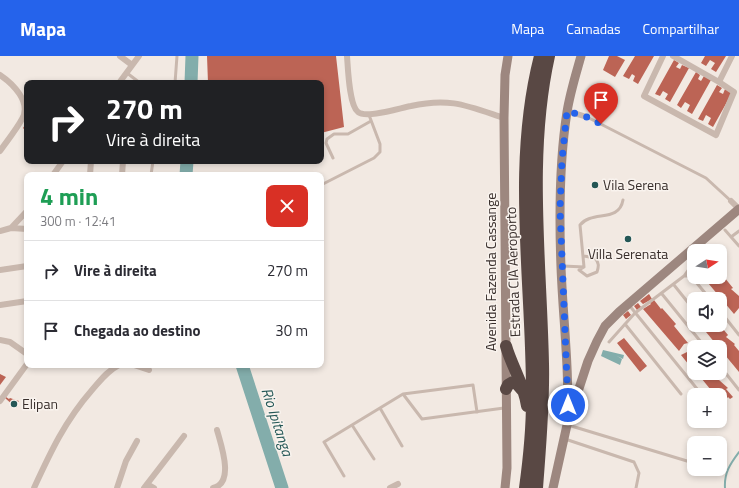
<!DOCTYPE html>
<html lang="pt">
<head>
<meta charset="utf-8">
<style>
  :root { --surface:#fff; --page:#f7f7f7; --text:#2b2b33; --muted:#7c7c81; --line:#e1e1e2; --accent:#2563eb }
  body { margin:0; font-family:"Titillium Web",sans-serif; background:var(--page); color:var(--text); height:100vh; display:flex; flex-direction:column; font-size:15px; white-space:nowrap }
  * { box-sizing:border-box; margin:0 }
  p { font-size:13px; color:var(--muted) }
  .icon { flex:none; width:22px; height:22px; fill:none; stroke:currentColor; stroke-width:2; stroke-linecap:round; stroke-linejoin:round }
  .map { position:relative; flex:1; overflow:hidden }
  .panel { position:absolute; left:24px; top:116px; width:300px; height:196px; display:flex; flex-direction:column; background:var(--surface); border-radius:8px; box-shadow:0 2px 6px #0003 }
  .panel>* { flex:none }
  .guide { position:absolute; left:24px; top:24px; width:300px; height:84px; border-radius:8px; box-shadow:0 2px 6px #0003; background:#202124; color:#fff; overflow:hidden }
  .needle { width:26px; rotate:78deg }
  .buttons { position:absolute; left:687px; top:188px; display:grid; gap:8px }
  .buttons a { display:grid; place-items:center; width:40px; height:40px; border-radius:8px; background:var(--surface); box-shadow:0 2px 6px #0003; font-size:20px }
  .pin { position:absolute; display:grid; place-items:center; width:34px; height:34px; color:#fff; margin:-41px -17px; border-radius:50% 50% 50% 0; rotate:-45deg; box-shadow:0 0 4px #0007 }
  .pin .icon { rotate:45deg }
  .me { position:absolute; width:44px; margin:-22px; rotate:0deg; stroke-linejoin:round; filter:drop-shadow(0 0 3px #0008) }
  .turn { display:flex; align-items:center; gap:14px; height:84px; padding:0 16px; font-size:18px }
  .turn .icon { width:52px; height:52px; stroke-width:2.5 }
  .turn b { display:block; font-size:28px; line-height:34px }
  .round { display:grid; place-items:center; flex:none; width:42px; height:42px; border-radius:8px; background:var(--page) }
  .head { display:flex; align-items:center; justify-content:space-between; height:68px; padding:0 16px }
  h1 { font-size:24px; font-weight:700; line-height:30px; color:#1e9e55 }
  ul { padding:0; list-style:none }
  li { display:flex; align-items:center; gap:12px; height:60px; padding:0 16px; border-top:1px solid var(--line) }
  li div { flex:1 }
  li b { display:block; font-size:15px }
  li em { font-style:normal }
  header { display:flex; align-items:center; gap:24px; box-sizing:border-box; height:56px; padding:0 20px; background:var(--accent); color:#fff }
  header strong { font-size:19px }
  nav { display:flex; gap:22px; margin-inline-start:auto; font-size:14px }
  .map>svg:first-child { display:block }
</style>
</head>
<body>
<header>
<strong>Mapa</strong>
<nav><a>Mapa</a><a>Camadas</a><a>Compartilhar</a></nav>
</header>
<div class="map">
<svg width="739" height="432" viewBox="0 0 739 432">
  <rect width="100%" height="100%" fill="#f2e9e2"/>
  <path fill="#83adab" d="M603,294L624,299L623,303L617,300L622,303L620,309L601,300Z"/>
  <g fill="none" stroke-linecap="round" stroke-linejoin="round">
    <path stroke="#83adab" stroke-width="2" d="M725,432C724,417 730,408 739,396"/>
    <path stroke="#83adab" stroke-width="13" d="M191,27L192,0
      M186,119L187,105
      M242,309L282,432"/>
  </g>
  <path fill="#bc6455" d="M207,0H336L344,71L321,77V27H208Z
    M609,0H617L625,4L615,21L603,14Z
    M635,0H654L638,28L633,25L635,20L632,18L629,23L623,20Z
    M705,0H726L716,16L711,13L715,7L710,4L706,10L701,7Z
    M674,4L679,7L676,11L680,13L682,9L689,12L670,46L665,43L668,38L663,35L660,40L655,38Z
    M696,16L700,19L698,23L701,25L704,20L711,24L692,58L687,55L690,49L685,46L681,52L677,49Z
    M717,29L722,32L719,36L723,38L725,33L732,37L713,71L708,68L711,62L706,59L703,65L698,63Z
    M27,66V73H24L23,72Z
    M720,216L733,232L731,233L739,240V252L734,258L703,221H720Z
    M649,238L652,243L643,248L640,245Z
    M654,244L661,253L662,252L676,268L674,270L688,287L684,288L679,295L643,253L651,248L650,247Z
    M638,247L641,251L637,254L634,250Z
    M628,255L631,259L626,263L623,259Z
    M712,269H718L722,274L723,273L728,279L726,281L735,288L734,289L739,295V316L706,276L714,271Z
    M624,282L647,310L640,316L617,287Z
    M692,290L694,293L693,314L681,299L689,295L688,293Z
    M697,317H717L721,322L719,324L728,332L726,333L733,341L730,343L728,341L722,348L720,346V339H715Z
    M0,318L6,321L0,329Z
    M6,341L9,343L10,342L19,345L14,350L5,342Z"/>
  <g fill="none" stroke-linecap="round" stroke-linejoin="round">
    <path stroke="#c9b8ae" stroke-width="3" d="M127,17L140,27
      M175,27L177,0
      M587,61L706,122L731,145
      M333,102L326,87L327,83L334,78H348L371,65
      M151,119L153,105
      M321,129L374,102L380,96V88L369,59
      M725,174L739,190
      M731,181L739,175
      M563,210L584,211L580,169C592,154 619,167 623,144
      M584,211L579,214L587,220L597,216C599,210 599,207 595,202L584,200
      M684,220L694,206
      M674,229L694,254
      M662,238L705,291
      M629,249L702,339
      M720,255L739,279
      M625,268L681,338
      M706,269L709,273
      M609,286L635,257L684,220H691L710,243
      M720,310L739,334
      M403,338L473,329L477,356
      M380,352L402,390
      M352,369L374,403
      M568,369L687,405
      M565,383L634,406L639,417L636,432
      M344,420L324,386L403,338L422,363L504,352"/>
    <path stroke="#c9b8ae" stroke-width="6" d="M120,0L132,9
      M347,0C348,12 349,49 358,56C366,63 400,52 411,50C450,41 468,50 504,62
      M663,0L644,40L716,79L734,36L719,26
      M673,0L719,26L732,0
      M0,19C12,27 32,46 22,63C16,74 7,85 0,95
      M119,27L139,0
      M567,55L587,61
      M53,119L63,105
      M90,119L91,105
      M122,119L123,105
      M731,145L739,153
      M11,172L27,155
      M0,175L11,172L27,173
      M0,214L27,210
      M0,249L27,245
      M0,284L10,286L27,298
      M134,309L149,314
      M0,345L27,308
      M147,428L154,432
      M34,432C51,395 65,365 92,334C100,325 107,315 119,309
      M117,432L126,405L137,385
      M144,432L184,380
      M213,432C235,427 221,389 217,374
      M390,432L398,428"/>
    <path stroke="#9d877f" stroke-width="9" d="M567,369C570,316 563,264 561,211C559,160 559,107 567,56C570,37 576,18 581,0
      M505,432L507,412L504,62L505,19L508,0
      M553,432L567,369L588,305L597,285L605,270L619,256L739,153"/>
    <path stroke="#594844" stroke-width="12" d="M506,290C512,311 524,328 527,350
      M506,333L508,329L513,326L516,327L523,335
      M525,432C529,403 532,374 532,344C533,230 511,112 540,0
      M537,432C540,391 544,349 543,308C541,207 527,99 549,0"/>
  </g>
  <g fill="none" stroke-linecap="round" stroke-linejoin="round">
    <path stroke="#2563eb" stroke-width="7" stroke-dasharray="0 12.6" d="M568,349L560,153L562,104L567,55L587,61L601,68"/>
  </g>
  <g fill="#245756" stroke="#f9f3ee" stroke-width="1.5">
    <circle cx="595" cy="129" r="4"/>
    <circle cx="628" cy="183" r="4"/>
    <circle cx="14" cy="348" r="4"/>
  </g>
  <g text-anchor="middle" stroke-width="3" stroke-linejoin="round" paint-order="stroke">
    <g font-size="14" fill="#392f2c" stroke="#f9f3ee" text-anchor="start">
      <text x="603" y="134">Vila Serena</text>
      <text x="628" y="203" text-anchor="middle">Villa Serenata</text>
      <text x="22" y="353">Elipan</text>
    </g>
    <g font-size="14" fill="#392f2c" stroke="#f9f3ee">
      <text transform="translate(491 216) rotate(-90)" y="5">Avenida Fazenda Cassange</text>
      <text transform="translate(513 216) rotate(-92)" y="5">Estrada CIA Aeroporto</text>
    </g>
    <g font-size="15" font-style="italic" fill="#245756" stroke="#f9f3ee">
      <text transform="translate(277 366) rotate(72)" y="5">Rio Ipitanga</text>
    </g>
  </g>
</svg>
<div class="buttons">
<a><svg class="needle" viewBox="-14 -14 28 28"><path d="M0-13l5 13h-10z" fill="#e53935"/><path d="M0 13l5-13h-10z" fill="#7c7c81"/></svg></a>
<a><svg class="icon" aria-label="sound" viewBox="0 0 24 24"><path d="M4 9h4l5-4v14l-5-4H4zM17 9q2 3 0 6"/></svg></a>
<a><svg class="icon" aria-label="layers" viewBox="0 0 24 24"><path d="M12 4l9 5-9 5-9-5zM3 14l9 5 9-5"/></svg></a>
<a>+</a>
<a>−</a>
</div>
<div class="pin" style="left:601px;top:68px;background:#d93025"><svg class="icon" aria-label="arrive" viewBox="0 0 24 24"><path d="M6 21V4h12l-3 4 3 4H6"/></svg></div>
<svg class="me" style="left:568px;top:349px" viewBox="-20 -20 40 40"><circle r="17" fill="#2563eb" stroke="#fff" stroke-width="3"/><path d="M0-11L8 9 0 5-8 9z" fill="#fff"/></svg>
<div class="guide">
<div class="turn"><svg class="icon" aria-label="right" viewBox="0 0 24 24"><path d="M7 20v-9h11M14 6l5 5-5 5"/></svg><div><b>270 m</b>Vire à direita</div></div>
</div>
<section class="panel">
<div class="head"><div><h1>4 min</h1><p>300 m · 12:41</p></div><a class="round" style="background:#d93025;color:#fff"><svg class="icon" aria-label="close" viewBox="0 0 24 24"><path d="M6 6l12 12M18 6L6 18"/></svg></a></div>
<ul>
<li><svg class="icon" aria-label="right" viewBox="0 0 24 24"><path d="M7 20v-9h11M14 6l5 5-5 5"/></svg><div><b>Vire à direita</b></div><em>270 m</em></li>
<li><svg class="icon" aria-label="arrive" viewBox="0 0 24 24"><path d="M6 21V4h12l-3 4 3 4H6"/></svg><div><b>Chegada ao destino</b></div><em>30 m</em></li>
</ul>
</section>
</div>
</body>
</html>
